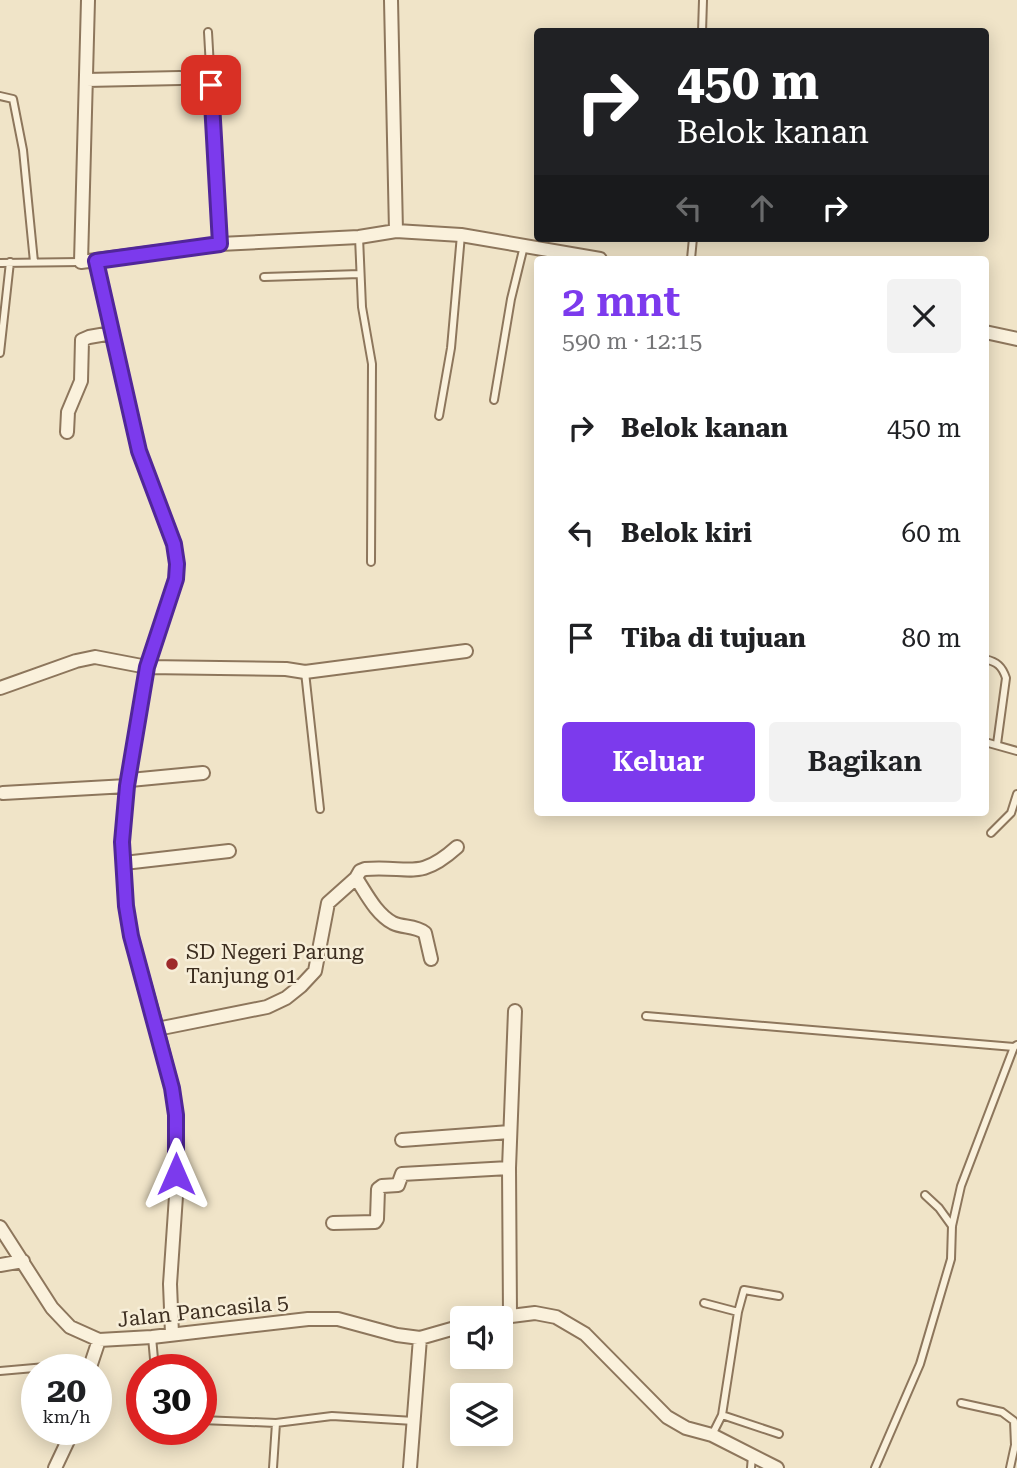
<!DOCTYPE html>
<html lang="id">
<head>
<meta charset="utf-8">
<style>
  :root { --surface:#fff; --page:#f2f2f2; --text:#202124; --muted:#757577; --accent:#7c3aed }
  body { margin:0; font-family:"Roboto Serif",serif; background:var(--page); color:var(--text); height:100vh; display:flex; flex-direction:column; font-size:26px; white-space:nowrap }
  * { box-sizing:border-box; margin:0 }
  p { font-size:23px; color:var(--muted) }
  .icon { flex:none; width:38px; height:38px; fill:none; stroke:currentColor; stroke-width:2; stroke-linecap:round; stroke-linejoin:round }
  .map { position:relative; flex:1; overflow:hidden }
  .panel { position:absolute; left:534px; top:256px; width:455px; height:560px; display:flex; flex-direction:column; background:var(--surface); border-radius:7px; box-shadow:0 4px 18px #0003 }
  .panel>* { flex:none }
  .hud { position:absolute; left:534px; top:28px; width:455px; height:214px; border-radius:7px; box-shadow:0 4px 18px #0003; background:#202124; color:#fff; overflow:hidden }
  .buttons { position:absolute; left:450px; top:1306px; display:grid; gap:14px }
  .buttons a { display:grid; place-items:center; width:63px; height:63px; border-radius:7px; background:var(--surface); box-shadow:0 4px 18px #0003; font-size:35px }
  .speed { position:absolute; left:21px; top:1354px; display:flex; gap:14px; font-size:35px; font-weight:700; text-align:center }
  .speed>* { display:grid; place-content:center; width:91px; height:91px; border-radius:50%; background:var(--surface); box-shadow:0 4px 18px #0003; line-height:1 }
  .speed small { font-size:18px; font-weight:400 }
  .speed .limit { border:10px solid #d22; background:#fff; color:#111 }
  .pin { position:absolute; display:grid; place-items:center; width:60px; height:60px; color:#fff; margin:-30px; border-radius:14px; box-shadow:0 4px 10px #0006 }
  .me { position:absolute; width:77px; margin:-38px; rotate:0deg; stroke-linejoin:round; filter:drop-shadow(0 0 5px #0008) }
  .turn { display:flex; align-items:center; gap:24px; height:147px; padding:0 28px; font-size:32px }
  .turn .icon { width:91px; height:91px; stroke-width:2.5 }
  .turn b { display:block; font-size:49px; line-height:60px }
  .lanes { display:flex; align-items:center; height:66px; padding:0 28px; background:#0003; justify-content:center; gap:35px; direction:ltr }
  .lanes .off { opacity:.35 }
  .round { display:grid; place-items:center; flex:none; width:74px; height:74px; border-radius:7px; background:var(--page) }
  .headline { display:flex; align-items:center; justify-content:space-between; height:119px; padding:0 28px }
  h1 { font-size:42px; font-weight:600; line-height:52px; color:var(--accent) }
  .cta { display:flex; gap:14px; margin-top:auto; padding:14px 28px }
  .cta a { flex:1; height:80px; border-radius:7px; background:var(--accent); color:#fff; font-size:28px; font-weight:600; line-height:80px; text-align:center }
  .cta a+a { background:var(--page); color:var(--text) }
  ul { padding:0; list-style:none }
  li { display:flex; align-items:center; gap:21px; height:105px; padding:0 28px }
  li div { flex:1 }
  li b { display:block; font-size:26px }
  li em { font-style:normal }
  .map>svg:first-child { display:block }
</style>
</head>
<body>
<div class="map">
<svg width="1017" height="1468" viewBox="0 0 1017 1468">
  <rect width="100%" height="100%" fill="#f0e4c8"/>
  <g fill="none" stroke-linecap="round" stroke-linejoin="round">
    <defs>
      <path id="service" d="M208,32L220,244
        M702,32L703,0
        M0,96L13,99L23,150L34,262
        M359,237L362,307L372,364L371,562
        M691,259L693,238
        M0,263L81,262
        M264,277L360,274
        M0,353L10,262
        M494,400L511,299L524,246
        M439,416L451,348L461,235
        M985,659C997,662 1002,666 1006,678L997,744
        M305,672L320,809
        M985,742L1017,751
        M991,833L1011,813L1017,794
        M646,1016L1014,1047
        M925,1195L939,1208L952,1226
        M704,1303L738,1312L722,1415L712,1435
        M738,1312L744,1290L779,1296
        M152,1337L155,1370
        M0,1371L91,1363
        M961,1403L1002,1412L1014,1421L1015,1445L1010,1468
        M722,1415L779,1434
        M201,1420L276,1423
        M273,1468L276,1423L332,1416L414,1421
        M751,1468L752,1456
        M875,1468L920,1364L951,1259L952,1226L961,1186L1014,1047L1017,1045"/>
      <path id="minor" d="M88,0L81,262L220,244L359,237L396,231
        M391,0L396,231L461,235L600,259
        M86,80L180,78
        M96,261L139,451L174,544L177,564L176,579L147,667L127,786L122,842L126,906L131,936L157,1029L172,1088L176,1115V1196L170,1284L172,1334
        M985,332L1017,339
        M67,432L68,412L81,381L82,340L89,337L112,333
        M0,688L76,661L95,657L147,667L286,669L305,672L466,651
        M130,780L203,773
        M3,793L127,786
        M124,863L229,851
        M431,959L425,933C415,925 403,928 393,923C376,914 366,893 356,878L360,871L365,869C409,865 418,882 457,847
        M157,1029L267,1007L286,998L301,986L315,971L328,903L356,878
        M402,1140L510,1132
        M333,1223L375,1222L377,1219L378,1189L382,1186L398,1185L402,1174L509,1168
        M0,1227L52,1308L70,1327L99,1340L152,1337L308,1319H338L397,1335L420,1338L462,1326
        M0,1265L23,1261
        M510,1314L509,1168L515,1011
        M495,1318L535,1313L556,1317L585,1334L667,1417L686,1428L712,1435L777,1468
        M89,1370L99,1340
        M55,1468L73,1430
        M410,1468L420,1338"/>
    </defs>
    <use href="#service" stroke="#8d765c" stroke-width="10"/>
    <use href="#minor" stroke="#8d765c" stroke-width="16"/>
    <use href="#service" stroke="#faf1dc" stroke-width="6"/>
    <use href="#minor" stroke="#faf1dc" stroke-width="12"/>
  </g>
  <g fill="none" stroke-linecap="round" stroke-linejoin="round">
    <defs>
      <path id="route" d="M176,1174V1115L172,1088L131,936L126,906L122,842L127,786L147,667L176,579L177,564L174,544L139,451L96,261L220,244L211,85"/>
    </defs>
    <use href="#route" stroke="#51269a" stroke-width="18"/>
    <use href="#route" stroke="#7c3aed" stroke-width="12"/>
  </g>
  <circle fill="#9e2a2b" stroke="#f7eed8" stroke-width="2.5" cx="172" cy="964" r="7"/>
  <g text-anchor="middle" stroke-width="5" stroke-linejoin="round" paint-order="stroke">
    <g font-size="21" fill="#3d2e20" stroke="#f7eed8" text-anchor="start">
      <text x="186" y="959">SD Negeri Parung<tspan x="186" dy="24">Tanjung 01</tspan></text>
    </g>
    <g font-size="21" fill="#3d2e20" stroke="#f7eed8">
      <text transform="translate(203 1311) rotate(-6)" y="7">Jalan Pancasila 5</text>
    </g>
  </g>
</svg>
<div class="buttons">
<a><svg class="icon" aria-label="sound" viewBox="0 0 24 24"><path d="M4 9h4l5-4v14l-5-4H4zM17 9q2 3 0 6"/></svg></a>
<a><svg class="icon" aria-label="layers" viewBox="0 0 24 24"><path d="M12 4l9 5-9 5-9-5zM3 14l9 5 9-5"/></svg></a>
</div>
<div class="speed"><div>20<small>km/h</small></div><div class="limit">30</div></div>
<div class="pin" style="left:211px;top:85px;background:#d93025"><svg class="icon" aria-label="arrive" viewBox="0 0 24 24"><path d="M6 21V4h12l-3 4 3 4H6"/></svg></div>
<svg class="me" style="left:176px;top:1174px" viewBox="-20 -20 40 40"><path d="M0-17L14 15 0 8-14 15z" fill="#7c3aed" stroke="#fff" stroke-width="4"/></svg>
<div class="hud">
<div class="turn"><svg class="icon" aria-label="right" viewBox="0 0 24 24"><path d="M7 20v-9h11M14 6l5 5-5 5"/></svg><div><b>450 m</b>Belok kanan</div></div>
<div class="lanes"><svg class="icon off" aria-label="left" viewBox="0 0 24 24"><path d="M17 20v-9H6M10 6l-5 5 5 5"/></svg><svg class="icon off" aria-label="ahead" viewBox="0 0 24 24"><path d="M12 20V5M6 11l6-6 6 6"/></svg><svg class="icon" aria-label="right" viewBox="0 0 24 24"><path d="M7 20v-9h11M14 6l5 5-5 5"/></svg></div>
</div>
<section class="panel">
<div class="headline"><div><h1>2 mnt</h1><p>590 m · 12:15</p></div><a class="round"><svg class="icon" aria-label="close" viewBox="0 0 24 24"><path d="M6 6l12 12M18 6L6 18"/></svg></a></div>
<ul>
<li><svg class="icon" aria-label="right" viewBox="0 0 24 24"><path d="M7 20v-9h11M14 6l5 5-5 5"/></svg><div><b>Belok kanan</b></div><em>450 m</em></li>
<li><svg class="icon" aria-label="left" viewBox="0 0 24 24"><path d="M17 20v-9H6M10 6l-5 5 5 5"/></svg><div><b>Belok kiri</b></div><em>60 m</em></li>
<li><svg class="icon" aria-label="arrive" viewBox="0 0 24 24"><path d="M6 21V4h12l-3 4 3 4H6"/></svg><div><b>Tiba di tujuan</b></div><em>80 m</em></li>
</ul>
<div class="cta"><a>Keluar</a><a>Bagikan</a></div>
</section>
</div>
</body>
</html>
